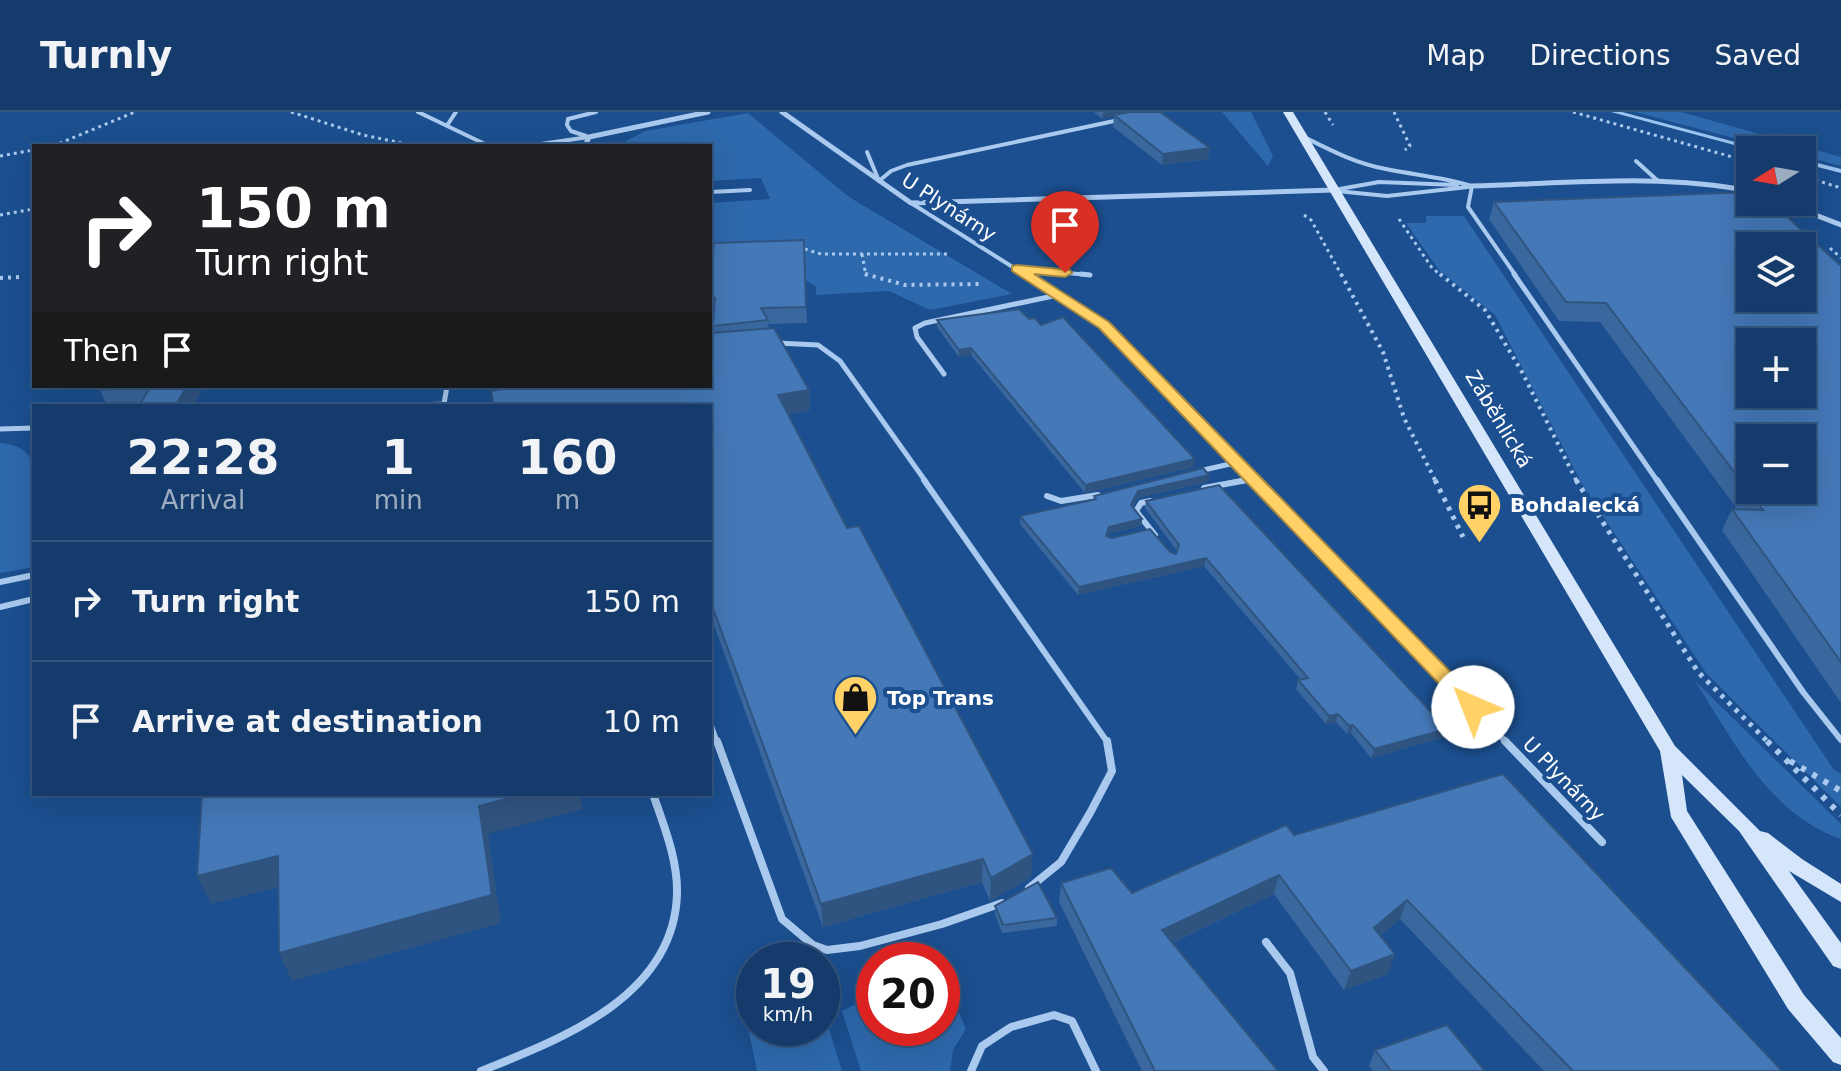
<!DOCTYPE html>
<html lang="en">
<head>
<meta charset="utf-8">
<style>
  :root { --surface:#143b6b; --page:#1d4271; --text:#f1f3f6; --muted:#9dadc1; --line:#33557e }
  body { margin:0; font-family:"DejaVu Sans",sans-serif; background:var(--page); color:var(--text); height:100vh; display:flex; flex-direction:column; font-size:30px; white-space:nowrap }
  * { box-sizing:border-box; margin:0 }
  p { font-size:26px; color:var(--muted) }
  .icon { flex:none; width:44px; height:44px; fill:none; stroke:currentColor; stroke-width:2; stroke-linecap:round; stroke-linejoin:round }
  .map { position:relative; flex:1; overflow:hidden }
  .drawer { position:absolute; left:32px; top:292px; width:680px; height:392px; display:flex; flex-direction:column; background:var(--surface); border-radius:0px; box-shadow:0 8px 32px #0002,0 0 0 2px var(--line) }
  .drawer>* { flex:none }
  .top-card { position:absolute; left:32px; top:32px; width:680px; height:244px; border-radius:0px; box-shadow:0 8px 32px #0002,0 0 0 2px var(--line); background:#202124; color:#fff; overflow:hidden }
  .needle { width:52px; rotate:259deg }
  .tools { position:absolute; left:1736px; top:24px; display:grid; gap:16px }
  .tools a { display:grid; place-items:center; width:80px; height:80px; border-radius:0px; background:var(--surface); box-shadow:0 8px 32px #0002,0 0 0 2px var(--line); font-size:40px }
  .speed { position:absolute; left:736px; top:830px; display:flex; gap:16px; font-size:40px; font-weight:700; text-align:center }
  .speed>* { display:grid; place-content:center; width:104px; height:104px; border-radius:50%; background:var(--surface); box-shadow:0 8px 32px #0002,0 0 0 2px var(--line); line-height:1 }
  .speed small { font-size:20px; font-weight:400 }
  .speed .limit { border:12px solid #d22; background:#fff; color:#111 }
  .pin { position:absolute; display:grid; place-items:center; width:68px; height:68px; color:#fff; margin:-82px -34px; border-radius:50% 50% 50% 0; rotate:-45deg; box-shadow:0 0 8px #0007 }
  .pin .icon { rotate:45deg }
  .me { position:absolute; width:88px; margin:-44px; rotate:316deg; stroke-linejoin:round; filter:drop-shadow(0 0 6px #0008) }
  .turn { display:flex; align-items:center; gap:28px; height:168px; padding:0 32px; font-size:36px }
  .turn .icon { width:104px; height:104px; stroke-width:2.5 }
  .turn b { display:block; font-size:56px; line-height:68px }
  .then { display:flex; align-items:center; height:76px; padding:0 32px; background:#0003; gap:16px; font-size:30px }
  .eta { display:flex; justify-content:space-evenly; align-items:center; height:136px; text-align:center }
  .eta b { font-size:48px; font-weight:600; line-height:56px }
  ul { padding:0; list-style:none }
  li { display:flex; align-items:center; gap:24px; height:120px; padding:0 32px; border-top:2px solid var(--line) }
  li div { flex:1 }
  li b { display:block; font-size:30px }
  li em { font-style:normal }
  header { display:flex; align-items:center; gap:48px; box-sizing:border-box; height:112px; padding:0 40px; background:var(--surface); border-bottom:2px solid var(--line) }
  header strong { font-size:38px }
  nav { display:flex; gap:44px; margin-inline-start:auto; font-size:28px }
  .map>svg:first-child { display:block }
</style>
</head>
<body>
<header>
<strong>Turnly</strong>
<nav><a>Map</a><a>Directions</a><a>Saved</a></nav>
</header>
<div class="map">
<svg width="1841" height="959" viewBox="0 0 1841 959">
  <rect width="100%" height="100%" fill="#1b4f8f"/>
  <path fill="#2e69ad" d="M1222,0H1251L1273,44L1268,54Z
    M1635,0H1681L1841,45V54L1802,44V38H1779Z
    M748,1L849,85L1012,182L930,198L889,179L816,183V174L805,168L803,142L710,147V91L770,87L761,66L710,69V34H617L645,19Z
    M1426,104H1464L1834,658L1841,662V695L1706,561L1582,372L1495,203L1439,158L1406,111H1426Z
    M0,331C10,332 21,334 28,343C42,363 34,429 34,455L0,461Z
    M1695,569L1841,712V727C1768,701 1735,631 1695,569Z
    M942,862L966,917L953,938L950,959H861L842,899L874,883V916H942Z
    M823,897L842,959H757L749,920L763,916H822Z"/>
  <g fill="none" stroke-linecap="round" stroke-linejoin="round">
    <path fill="#9cc4f0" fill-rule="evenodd" d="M1611,0H1622L1765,38H1753Z
      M1802,47L1841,57V61L1802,51Z"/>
    <path stroke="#a9c9ee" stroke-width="3" stroke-dasharray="3 4" stroke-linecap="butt" d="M291,0L363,23L416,34
      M1325,0L1333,13
      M1394,0L1410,34L1405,38
      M1573,0L1750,50
      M53,34L135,0
      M0,44L34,38
      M1802,64L1841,76
      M0,103L34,97
      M1304,103L1311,108L1342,164
      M1399,107L1432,156L1442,164
      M798,135L821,142H947
      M1830,136L1841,146
      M862,142L866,164"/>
    <path stroke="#a9c9ee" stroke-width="4" stroke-dasharray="3 5" stroke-linecap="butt" d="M865,162L905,173L980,172
      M1341,162L1383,240L1404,306L1436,370
      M1440,162L1485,198L1522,260L1577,370
      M0,166L21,165"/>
    <path stroke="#a9c9ee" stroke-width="5" stroke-dasharray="4 6" stroke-linecap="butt" d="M1435,368L1463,425
      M1576,368L1698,560L1769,631"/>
    <path stroke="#a9c9ee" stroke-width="6" stroke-dasharray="5 8" stroke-linecap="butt" d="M1767,629L1841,703
      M1790,649L1841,679"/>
    <path stroke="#a9c9ee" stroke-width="4" d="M418,0L489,34
      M448,12L456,0
      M586,24L571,19L567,13L568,7L596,0
      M1304,25C1330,38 1357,52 1386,57C1415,63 1443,65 1472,74
      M527,34L589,25
      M867,40L879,69L891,59L907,53L1119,8
      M1636,49L1658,69
      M1472,74L1468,95L1516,164
      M1334,78L1379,70L1457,73
      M1337,79L1387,84L1468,75
      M710,80L750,78
      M911,91L1027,164
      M1020,157L1090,163"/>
    <path stroke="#a9c9ee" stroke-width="5" d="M1024,162L1104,213L1256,370
      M1081,162L1090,163
      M1514,162L1658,370
      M777,231L818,233L840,249L926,370
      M944,262L917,225L915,216L925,211L1058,183
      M392,294L444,292L447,274
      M0,317L34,316
      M1199,359L1239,350
      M1235,370L1255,367"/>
    <path stroke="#a9c9ee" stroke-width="6" d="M924,368L1108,631
      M1254,368L1507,631
      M1657,368L1803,580L1841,628
      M1204,376L1247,368
      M1047,384L1061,389L1098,383
      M1150,389L1141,391L1136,399L1155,423
      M0,470L34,463
      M0,495L34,487
      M710,611L717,631"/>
    <path stroke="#a9c9ee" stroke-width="8" d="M717,629L782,807L813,833L827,838L860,834L942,812L1002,791
      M1505,629L1602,730
      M1029,776L1061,750L1090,701L1112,659L1107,629
      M1266,830L1290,861L1313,945L1324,959
      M481,959C561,927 674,885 677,782C678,748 664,714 653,682
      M971,959L982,934L1011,915L1054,903L1072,909L1096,959"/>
    <path stroke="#a9c9ee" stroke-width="5" d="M782,0L911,91L1334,78
      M585,34L589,25L708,0
      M1472,74C1564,72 1659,61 1750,79
      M1782,90L1841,113"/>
    <path fill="#d6e6fa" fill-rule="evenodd" d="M1283,0H1293L1675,634L1760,719L1768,721L1802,747L1841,772V790L1789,759L1841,831V857L1833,854L1739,719L1682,663L1687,699L1804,883L1841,926V953L1833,950L1788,897L1671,705L1660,639Z"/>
  </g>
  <path fill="#3a679d" d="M1094,0H1160L1210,36L1208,47L1162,53L1113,15L1114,4L1102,7Z
    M1494,90L1841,154V591L1722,418L1732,397H1737L1600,210L1559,209L1489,107Z
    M804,128L807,211L768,212L769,216L809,278L810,298L788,302L1031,765L990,789L982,770L823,815L710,502V274L714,203H712L710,185Z
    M1029,207L1041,213L1194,355L1085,381L971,243L959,245L937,215V208Z
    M102,274H204L193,294H107L100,278Z
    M1209,363L1208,370L1137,386L1133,395L1142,407L1141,414L1108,422L1107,424L1176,442L1177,439L1145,396L1146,389L1444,625L1371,646L1351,621L1347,622L1336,610L1326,612L1296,577L1298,568H1301L1204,454L1078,483L1020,412V404L1094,387V384Z
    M1294,723L1782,959H1544L1400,807L1380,824L1388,862L1344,878L1274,782L1172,831L1278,959H1142L1059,790L1061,771L1132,781Z
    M995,794L1057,806V814L1002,821L995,802Z
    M1375,938L1485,959H1373L1369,954Z"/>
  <path fill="#305480" d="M1107,0H1134L1102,7L1103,1Z
    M1210,36L1208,47L1162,53L1163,42Z
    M971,236V243L959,245V238Z
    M187,274H204L193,294H175Z
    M809,278L810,298L779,304L778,283Z
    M1195,347L1194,355L1085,381V373Z
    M1209,363L1208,370L1137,386L1130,400L1131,393L1138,379Z
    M1142,407L1141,414L1108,422L1105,432L1109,415Z
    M1206,446L1204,454L1078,483L1079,475Z
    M1338,602L1336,610L1326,612L1329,604Z
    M1353,613L1351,621L1347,622L1349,614Z
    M1447,617L1444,625L1371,646L1374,637Z
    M526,682H580L583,697L488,722L501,811L292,869L279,841L479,694Z
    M1033,742L1031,765L990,789L991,766Z
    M278,744L291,772L211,792L197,764Z
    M983,747L982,770L823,815L821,792Z
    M1279,763L1274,782L1158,837L1162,818Z
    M1407,788L1400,807L1367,835L1374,816Z
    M1395,842L1388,862L1344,878L1351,859Z"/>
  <path fill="#4478b7" stroke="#305480" stroke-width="2" fill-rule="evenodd" d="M1130,0H1160L1210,36L1163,42L1114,3Z
    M1750,80V90H1771L1841,154V550L1732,397L1763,398L1606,191L1566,190L1494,90ZM1750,134H1802V186H1750ZM1750,230H1802V282H1750ZM1750,326H1802V378H1750Z
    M804,128L806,195L761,196L768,208L713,214L715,186L710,187V185L714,131Z
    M1019,197L1029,207L1035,206L1041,213L1063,205L1195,347L1085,373L971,236L959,238L937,208Z
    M774,216L809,278L778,283L847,416L859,414L1033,742L991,766L983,747L821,792L710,488V294H494L491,279L521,274H710L711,221Z
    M102,274H187L175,294H139L150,275L100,278Z
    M1203,356L1209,363L1138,379L1131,393L1142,407L1109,415L1106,424L1112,426L1150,417L1170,440L1176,442L1179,433L1146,389L1219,373L1447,617L1374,637L1353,613L1349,614L1338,602L1329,604L1298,568L1308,566L1206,446L1079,475L1020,404L1096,387L1094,384Z
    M1503,662L1782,959H1573L1407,788L1374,816L1395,842L1351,859L1279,763L1162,818L1278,959H1155L1061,771L1111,756L1132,781L1286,713L1294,723Z
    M202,682H526L479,694L492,783L279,841L278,744L197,764Z
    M1038,770L1057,806L1003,813L995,794Z
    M1447,913L1485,959H1391L1375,938Z"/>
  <path fill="#ffd166" stroke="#a68842" stroke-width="2" d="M1017,153L1070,158L1072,161L1065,165L1034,162L1109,210L1480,590L1483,595L1480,600H1466L1099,216L1012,159V154Z"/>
  <defs>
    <symbol id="bus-pin" viewBox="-11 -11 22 30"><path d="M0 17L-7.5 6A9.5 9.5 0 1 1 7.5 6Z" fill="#ffd166" stroke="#1b4f8f"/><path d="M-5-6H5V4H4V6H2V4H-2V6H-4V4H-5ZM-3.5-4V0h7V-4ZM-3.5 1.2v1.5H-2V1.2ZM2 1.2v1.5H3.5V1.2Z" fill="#111"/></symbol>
    <symbol id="shop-pin" viewBox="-11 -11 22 30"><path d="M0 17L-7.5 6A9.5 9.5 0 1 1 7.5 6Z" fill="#ffd166" stroke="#1b4f8f"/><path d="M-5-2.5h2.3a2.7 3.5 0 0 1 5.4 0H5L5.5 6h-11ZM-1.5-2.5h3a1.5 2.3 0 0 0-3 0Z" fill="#111"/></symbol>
  </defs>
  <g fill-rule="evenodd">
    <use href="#bus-pin" x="1454" y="368" width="51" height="69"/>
    <use href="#shop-pin" x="830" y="560" width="51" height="69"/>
  </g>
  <g text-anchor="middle" stroke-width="8" stroke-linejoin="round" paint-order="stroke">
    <g font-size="20" fill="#fff" stroke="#1b4f8f">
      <text transform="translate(949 95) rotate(33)" y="7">U Plynárny</text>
      <text transform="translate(1499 307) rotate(59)" y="7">Záběhlická</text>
      <text transform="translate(1564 667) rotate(46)" y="7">U Plynárny</text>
    </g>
    <g font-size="20" font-weight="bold" fill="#fff" stroke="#1b4f8f" text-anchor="start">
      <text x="1510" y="400">Bohdalecká</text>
      <text x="887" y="593">Top Trans</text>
    </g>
  </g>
</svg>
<div class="tools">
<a><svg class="needle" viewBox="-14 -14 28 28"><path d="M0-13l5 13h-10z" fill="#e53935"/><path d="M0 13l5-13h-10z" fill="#9dadc1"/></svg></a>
<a><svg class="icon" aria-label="layers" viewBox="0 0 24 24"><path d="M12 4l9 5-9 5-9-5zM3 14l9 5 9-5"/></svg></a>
<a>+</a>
<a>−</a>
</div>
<div class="speed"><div>19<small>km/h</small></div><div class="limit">20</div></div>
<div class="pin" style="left:1065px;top:161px;background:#d93025"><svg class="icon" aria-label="arrive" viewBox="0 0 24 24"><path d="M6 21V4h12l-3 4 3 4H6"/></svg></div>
<svg class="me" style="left:1473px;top:595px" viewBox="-20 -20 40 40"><circle r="19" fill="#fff"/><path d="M0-13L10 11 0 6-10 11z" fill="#ffd166"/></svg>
<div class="top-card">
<div class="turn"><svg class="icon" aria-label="right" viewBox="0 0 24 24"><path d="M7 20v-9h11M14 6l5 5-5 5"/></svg><div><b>150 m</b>Turn right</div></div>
<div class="then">Then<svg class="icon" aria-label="arrive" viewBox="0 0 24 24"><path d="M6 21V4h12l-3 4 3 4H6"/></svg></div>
</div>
<section class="drawer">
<div class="eta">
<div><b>22:28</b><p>Arrival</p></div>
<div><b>1</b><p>min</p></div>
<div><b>160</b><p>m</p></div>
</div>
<ul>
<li><svg class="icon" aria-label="right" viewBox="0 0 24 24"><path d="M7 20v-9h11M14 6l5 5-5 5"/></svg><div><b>Turn right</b></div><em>150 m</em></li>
<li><svg class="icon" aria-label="arrive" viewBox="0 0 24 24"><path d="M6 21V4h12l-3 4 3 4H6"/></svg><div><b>Arrive at destination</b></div><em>10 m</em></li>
</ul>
</section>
</div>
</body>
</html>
